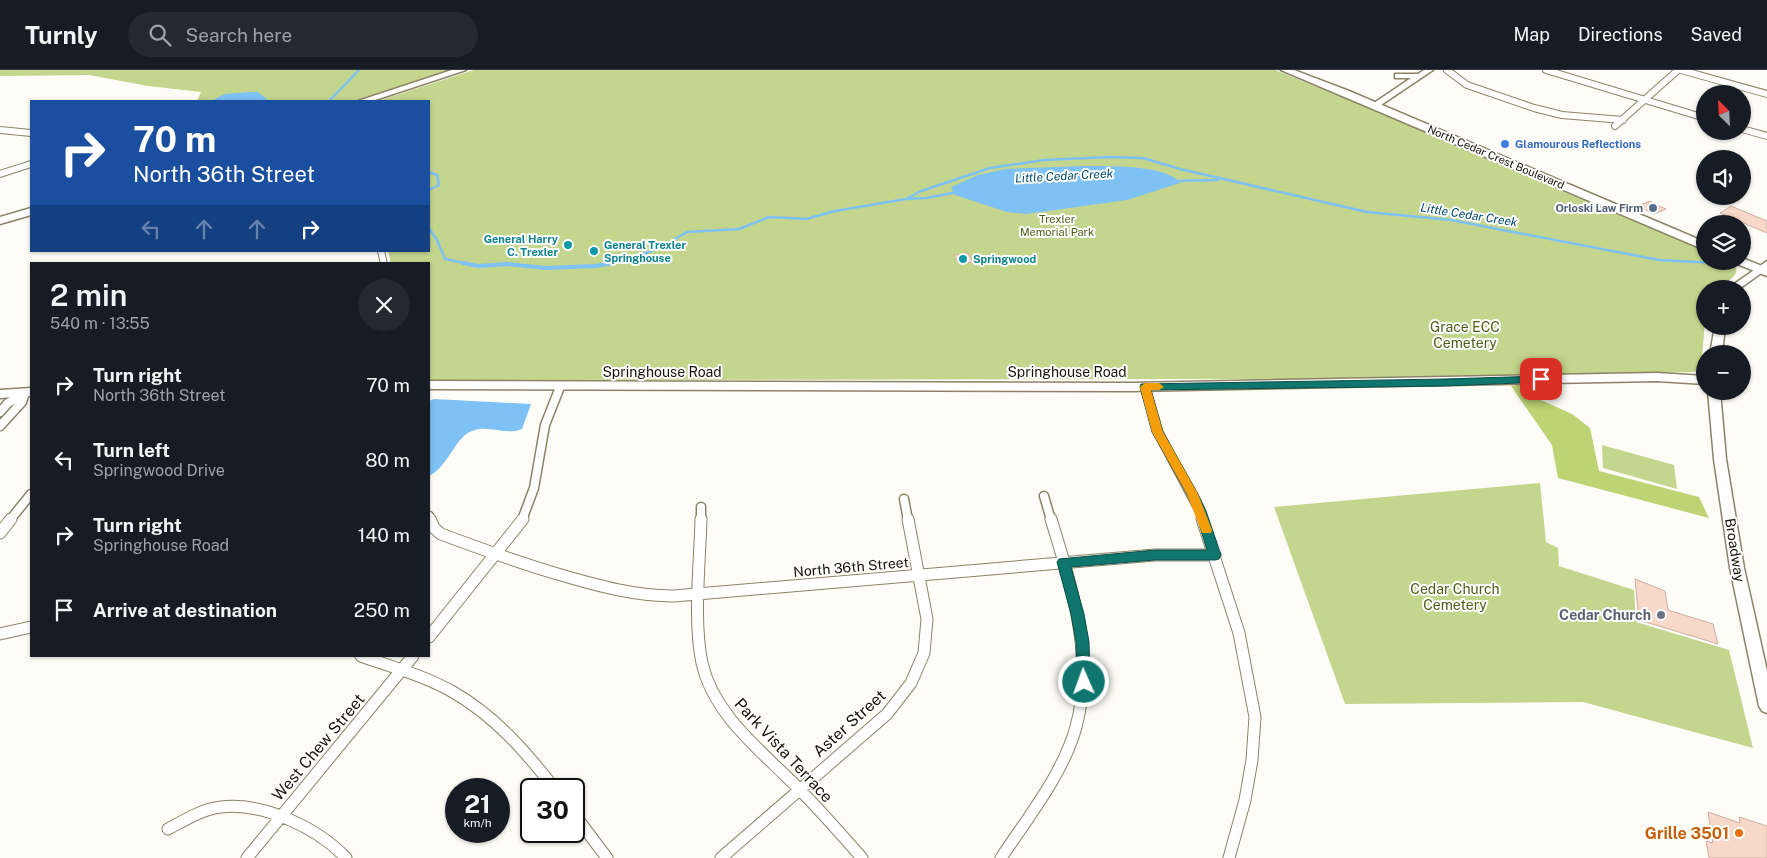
<!DOCTYPE html>
<html lang="en">
<head>
<meta charset="utf-8">
<style>
  :root { --surface:#171b24; --page:#242831; --text:#f1f3f6; --muted:#9ea1a6; --line:#363941 }
  body { margin:0; font-family:"Public Sans",sans-serif; background:var(--page); color:var(--text); height:100vh; display:flex; flex-direction:column; font-size:19px; white-space:nowrap }
  * { box-sizing:border-box; margin:0 }
  p { font-size:16px; color:var(--muted) }
  .icon { flex:none; width:28px; height:28px; fill:none; stroke:currentColor; stroke-width:2; stroke-linecap:round; stroke-linejoin:round }
  .map { position:relative; flex:1; overflow:hidden }
  .panel { position:absolute; left:30px; top:192px; width:400px; height:395px; display:flex; flex-direction:column; background:var(--surface); border-radius:0px; box-shadow:0 1px 4px #0004 }
  .panel>* { flex:none }
  .hud { position:absolute; left:30px; top:30px; width:400px; height:152px; border-radius:0px; box-shadow:0 1px 4px #0004; background:#1a4fa0; color:#fff; overflow:hidden }
  .needle { width:32px; rotate:336deg }
  .tools { position:absolute; left:1696px; top:15px; display:grid; gap:10px }
  .tools a { display:grid; place-items:center; width:55px; height:55px; border-radius:50%; background:var(--surface); box-shadow:0 1px 4px #0004; font-size:25px }
  .speed { position:absolute; left:445px; top:708px; display:flex; gap:10px; font-size:25px; font-weight:700; text-align:center }
  .speed>* { display:grid; place-content:center; width:65px; height:65px; border-radius:50%; background:var(--surface); box-shadow:0 1px 4px #0004; line-height:1 }
  .speed small { font-size:12px; font-weight:400 }
  .speed .limit { border:2px solid #111; border-radius:8px; background:#fff; color:#111 }
  .pin { position:absolute; display:grid; place-items:center; width:42px; height:42px; color:#fff; margin:-21px; border-radius:10px; box-shadow:0 2px 8px #0006 }
  .me { position:absolute; width:55px; margin:-28px; rotate:358deg; stroke-linejoin:round; filter:drop-shadow(0 0 4px #0008) }
  .turn { display:flex; align-items:center; gap:18px; height:105px; padding:0 20px; font-size:22px }
  .turn .icon { width:65px; height:65px; stroke-width:2.5 }
  .turn b { display:block; font-size:35px; line-height:42px }
  .lanes { display:flex; align-items:center; height:48px; padding:0 20px; background:#0003; justify-content:center; gap:25px; direction:ltr }
  .lanes .off { opacity:.35 }
  .round { display:grid; place-items:center; flex:none; width:52px; height:52px; border-radius:26px; background:var(--page) }
  .overview { display:flex; align-items:center; justify-content:space-between; height:85px; padding:0 20px }
  h1 { font-size:30px; font-weight:600; line-height:38px }
  ul { padding:0; list-style:none }
  li { display:flex; align-items:center; gap:15px; height:75px; padding:0 20px }
  li div { flex:1 }
  li b { display:block; font-size:19px }
  li em { font-style:normal }
  header { display:flex; align-items:center; gap:30px; box-sizing:border-box; height:70px; padding:0 25px; background:var(--surface); border-bottom:1px solid var(--line) }
  header strong { font-size:24px }
  nav { display:flex; gap:28px; margin-inline-start:auto; font-size:18px }
  .search { width:350px; height:45px; background:var(--page); display:flex; align-items:center; gap:12px; box-sizing:border-box; padding:0 18px; border-radius:28px; color:var(--muted); font-size:19px }
  .map>svg:first-child { display:block }
</style>
</head>
<body>
<header>
<strong>Turnly</strong>
<div class="search"><svg class="icon" aria-label="search" viewBox="0 0 24 24"><circle cx="10" cy="10" r="6"/><path d="M15 15l6 6"/></svg>Search here</div>
<nav><a>Map</a><a>Directions</a><a>Saved</a></nav>
</header>
<div class="map">
<svg width="1767" height="788" viewBox="0 0 1767 788">
  <rect width="100%" height="100%" fill="#fefcf6"/>
  <path fill="#c4d58d" d="M0,0H450L353,31H197L201,22L148,16L89,5L0,6Z
    M474,0H1275L1374,40L1705,181V191C1711,191 1746,190 1734,206C1731,209 1725,213 1721,216L1717,214L1713,219H1705V252L1701,299L1694,302L1336,309L429,310V194H391L388,181H429V31H378Z
    M1602,375L1674,395L1677,419L1603,398Z
    M1540,413L1546,472L1558,478L1559,496L1634,520L1636,552L1729,580L1753,678L1583,632L1345,634L1274,437Z"/>
  <path fill="#bed373" d="M1524,314L1530,325L1572,344L1590,358L1599,401L1699,427L1709,448L1558,408L1552,375L1511,316Z"/>
  <path fill="#7ec1f4" d="M250,22H258L269,31H211L225,24Z
    M1081,96C1102,96 1168,94 1180,113L1127,130L1026,144L1007,142L955,125L951,117L978,105L1006,99Z
    M434,329L531,334L522,359C507,366 488,354 472,361C455,367 448,397 429,406V331Z"/>
  <g fill="none" stroke-linecap="round" stroke-linejoin="round">
    <path stroke="#7ec1f4" stroke-width="2.5" d="M329,31L359,0
      M429,102L437,105L439,115L429,120
      M1175,111L1218,110
      M908,129L926,128L958,122
      M429,158L437,170L445,189L469,194
      M606,194L624,191L660,178L687,162L739,159L769,147L806,149L835,141L906,129L921,121L990,98L1044,90L1109,87L1143,88L1180,99L1367,142L1451,150L1659,190L1715,193"/>
    <path stroke="#7ec1f4" stroke-width="4" d="M463,193L478,196L507,194L545,198L595,196L613,193
      M1712,193H1715"/>
  </g>
  <path fill="#f8d8c8" stroke="#ceafa1" d="M1650,131L1655,134L1666,139L1654,144L1638,136Z
    M1731,136L1767,151V163L1720,143Z
    M968,183L973,192L959,194L954,185Z
    M1635,509L1665,521L1668,540L1713,554L1718,574L1639,550Z
    M1708,742L1740,753L1739,747L1767,756V788H1709L1706,771L1713,773Z"/>
  <g fill="none" stroke-linecap="round" stroke-linejoin="round">
    <defs>
      <path id="street-far2" d="M1447,0L1467,15L1534,38L1562,45L1623,50
        M1546,0L1705,48
        M1681,0L1767,24
        M1615,56L1678,0
        M1742,59L1767,66
        M0,60L31,63
        M0,104L31,94
        M381,181L384,194"/>
      <path id="street-far1" d="M1145,317L1158,362L1200,441L1203,450
        M0,342L8,333L25,323
        M0,356L22,332L25,323
        M1044,426L1051,450
        M904,429L908,450
        M429,446L431,450
        M10,450L31,424
        M522,450L534,418L545,355L560,317
        M701,450V437"/>
      <path id="street" d="M430,449L434,458L441,464C481,479 520,493 561,505C599,516 635,526 674,526L1155,485H1215
        M701,449C700,492 693,551 702,593C714,646 762,681 798,718C820,740 841,764 862,788
        M1202,449L1239,563L1255,647L1252,690L1245,730L1229,788
        M0,463L11,449
        M0,564L31,557
        M429,567L523,449
        M361,586C392,597 425,606 453,622C495,646 526,682 555,719
        M574,744L607,788
        M168,759C185,750 202,739 221,737C263,732 318,758 346,788
        M247,788L413,586
        M721,788L887,644L911,613L924,583L927,549L908,449
        M1001,788C1028,747 1063,704 1076,657C1095,587 1071,515 1051,449"/>
      <path id="secondary" d="M1424,0H1433L1378,37L1371,35L1411,8H1395V4H1418Z
        M1767,191V199L1739,219H1727Z
        M1715,256H1725L1722,284H1710Z
        M1657,303L1705,306V314L1657,311L1132,321L429,319V311L1132,313Z
        M31,318V326L0,328V320Z
        M1708,321H1720L1726,389L1744,498L1767,601V643L1762,641L1759,636L1730,498L1714,389Z"/>
      <path id="primary" d="M452,0H466L372,31H358Z
        M1281,0H1294L1349,21L1705,172V180Z
        M31,138V145L0,154V147Z
        M1742,188L1767,198V206L1737,194L1735,191H1742Z"/>
    </defs>
    <use href="#street-far2" stroke="#8c8367" stroke-width="8"/>
    <use href="#street-far1" stroke="#8c8367" stroke-width="11"/>
    <use href="#street" stroke="#8c8367" stroke-width="13"/>
    <use href="#secondary" stroke="#8c8367" stroke-width="3"/>
    <use href="#primary" stroke="#8c8367" stroke-width="3"/>
    <use href="#street-far2" stroke="#fff" stroke-width="6"/>
    <use href="#street-far1" stroke="#fff" stroke-width="8"/>
    <use href="#street" stroke="#fff" stroke-width="11"/>
    <use href="#secondary" fill="#fff" fill-rule="evenodd"/>
    <use href="#primary" fill="#fff" fill-rule="evenodd"/>
  </g>
  <path fill="#0f766e" stroke="#0a4d48" d="M1541,306L1545,307L1546,309L1545,312L1445,316L1151,320L1163,362L1198,424L1206,441L1221,485L1219,489L1215,490H1155L1071,497L1084,544L1089,572L1090,612L1088,616L1084,618L1079,616L1077,612L1076,572L1071,544L1057,492L1059,489L1155,480H1207L1195,441L1187,424L1152,362L1140,317L1141,314L1445,309Z"/>
  <path fill="#f59e0b" d="M1145,313H1159L1164,317L1159,320H1151L1163,362L1198,424L1212,460L1211,463H1202L1187,424L1152,362L1140,317Z"/>
  <circle fill="#3f7fe0" stroke="#fff" stroke-width="2" cx="1505" cy="74" r="5"/>
  <circle fill="#5c6f8a" stroke="#fff" stroke-width="2" cx="1653" cy="138" r="5"/>
  <g fill="#0f9aa8" stroke="#fff" stroke-width="2">
    <circle cx="568" cy="175" r="5"/>
    <circle cx="594" cy="181" r="5"/>
    <circle cx="963" cy="189" r="5"/>
  </g>
  <circle fill="#6b7280" stroke="#fff" stroke-width="2" cx="1661" cy="545" r="5"/>
  <circle fill="#e8710a" stroke="#fff" stroke-width="2" cx="1739" cy="763" r="5"/>
  <g text-anchor="middle" stroke-width="4" stroke-linejoin="round" paint-order="stroke">
    <g font-size="11" font-weight="bold" fill="#366cbe" stroke="#fff" text-anchor="start">
      <text x="1515" y="78">Glamourous Reflections</text>
    </g>
    <g font-size="11" fill="#171308" stroke="#fff">
      <text transform="translate(1496 87) rotate(23)" y="4">North Cedar Crest Boulevard</text>
    </g>
    <g font-size="11" font-weight="bold" fill="#4e5e75" stroke="#fff" text-anchor="end">
      <text x="1643" y="142">Orloski Law Firm</text>
    </g>
    <g font-size="11" fill="#4f5c17" stroke="#fff">
      <text x="1057" y="153">Trexler<tspan x="1057" dy="13">Memorial Park</tspan></text>
    </g>
    <g font-size="11" font-weight="bold" fill="#0d838f" stroke="#fff" text-anchor="start">
      <text x="558" y="173" text-anchor="end">General Harry<tspan x="558" dy="13">C. Trexler</tspan></text>
      <text x="604" y="179">General Trexler<tspan x="604" dy="13">Springhouse</tspan></text>
      <text x="973" y="193">Springwood</text>
    </g>
    <g font-size="12" font-style="italic" fill="#004870" stroke="#fff">
      <text transform="translate(1064 106) rotate(-3)" y="4">Little Cedar Creek</text>
      <text transform="translate(1469 145) rotate(9)" y="4">Little Cedar Creek</text>
    </g>
    <g font-size="14" fill="#4f5c17" stroke="#fff">
      <text x="1465" y="262">Grace ECC<tspan x="1465" dy="16">Cemetery</tspan></text>
      <text x="1455" y="524">Cedar Church<tspan x="1455" dy="16">Cemetery</tspan></text>
    </g>
    <g font-size="14" fill="#171308" stroke="#fff">
      <text x="662" y="307">Springhouse Road</text>
      <text x="1067" y="307">Springhouse Road</text>
      <text transform="translate(1735 480) rotate(81)" y="5">Broadway</text>
      <text transform="translate(851 497) rotate(-5)" y="5">North 36th Street</text>
    </g>
    <g font-size="14" font-weight="bold" fill="#5b616d" stroke="#fff" text-anchor="end">
      <text x="1651" y="550">Cedar Church</text>
    </g>
    <g font-size="16" fill="#171308" stroke="#fff">
      <text transform="translate(849 653) rotate(-42)" y="6">Aster Street</text>
      <text transform="translate(318 677) rotate(-50)" y="6">West Chew Street</text>
      <text transform="translate(784 680) rotate(47)" y="6">Park Vista Terrace</text>
    </g>
    <g font-size="16" font-weight="bold" fill="#c56008" stroke="#fff" text-anchor="end">
      <text x="1729" y="769">Grille 3501</text>
    </g>
  </g>
</svg>
<div class="tools">
<a><svg class="needle" viewBox="-14 -14 28 28"><path d="M0-13l5 13h-10z" fill="#e53935"/><path d="M0 13l5-13h-10z" fill="#9ea1a6"/></svg></a>
<a><svg class="icon" aria-label="sound" viewBox="0 0 24 24"><path d="M4 9h4l5-4v14l-5-4H4zM17 9q2 3 0 6"/></svg></a>
<a><svg class="icon" aria-label="layers" viewBox="0 0 24 24"><path d="M12 4l9 5-9 5-9-5zM3 14l9 5 9-5"/></svg></a>
<a>+</a>
<a>−</a>
</div>
<div class="speed"><div>21<small>km/h</small></div><div class="limit">30</div></div>
<div class="pin" style="left:1541px;top:309px;background:#d93025"><svg class="icon" aria-label="arrive" viewBox="0 0 24 24"><path d="M6 21V4h12l-3 4 3 4H6"/></svg></div>
<svg class="me" style="left:1084px;top:612px" viewBox="-20 -20 40 40"><circle r="17" fill="#0f766e" stroke="#fff" stroke-width="3"/><path d="M0-11L8 9 0 5-8 9z" fill="#fff"/></svg>
<div class="hud">
<div class="turn"><svg class="icon" aria-label="right" viewBox="0 0 24 24"><path d="M7 20v-9h11M14 6l5 5-5 5"/></svg><div><b>70 m</b>North 36th Street</div></div>
<div class="lanes"><svg class="icon off" aria-label="left" viewBox="0 0 24 24"><path d="M17 20v-9H6M10 6l-5 5 5 5"/></svg><svg class="icon off" aria-label="ahead" viewBox="0 0 24 24"><path d="M12 20V5M6 11l6-6 6 6"/></svg><svg class="icon off" aria-label="ahead" viewBox="0 0 24 24"><path d="M12 20V5M6 11l6-6 6 6"/></svg><svg class="icon" aria-label="right" viewBox="0 0 24 24"><path d="M7 20v-9h11M14 6l5 5-5 5"/></svg></div>
</div>
<section class="panel">
<div class="overview"><div><h1>2 min</h1><p>540 m · 13:55</p></div><a class="round"><svg class="icon" aria-label="close" viewBox="0 0 24 24"><path d="M6 6l12 12M18 6L6 18"/></svg></a></div>
<ul>
<li><svg class="icon" aria-label="right" viewBox="0 0 24 24"><path d="M7 20v-9h11M14 6l5 5-5 5"/></svg><div><b>Turn right</b><p>North 36th Street</p></div><em>70 m</em></li>
<li><svg class="icon" aria-label="left" viewBox="0 0 24 24"><path d="M17 20v-9H6M10 6l-5 5 5 5"/></svg><div><b>Turn left</b><p>Springwood Drive</p></div><em>80 m</em></li>
<li><svg class="icon" aria-label="right" viewBox="0 0 24 24"><path d="M7 20v-9h11M14 6l5 5-5 5"/></svg><div><b>Turn right</b><p>Springhouse Road</p></div><em>140 m</em></li>
<li><svg class="icon" aria-label="arrive" viewBox="0 0 24 24"><path d="M6 21V4h12l-3 4 3 4H6"/></svg><div><b>Arrive at destination</b></div><em>250 m</em></li>
</ul>
</section>
</div>
</body>
</html>
